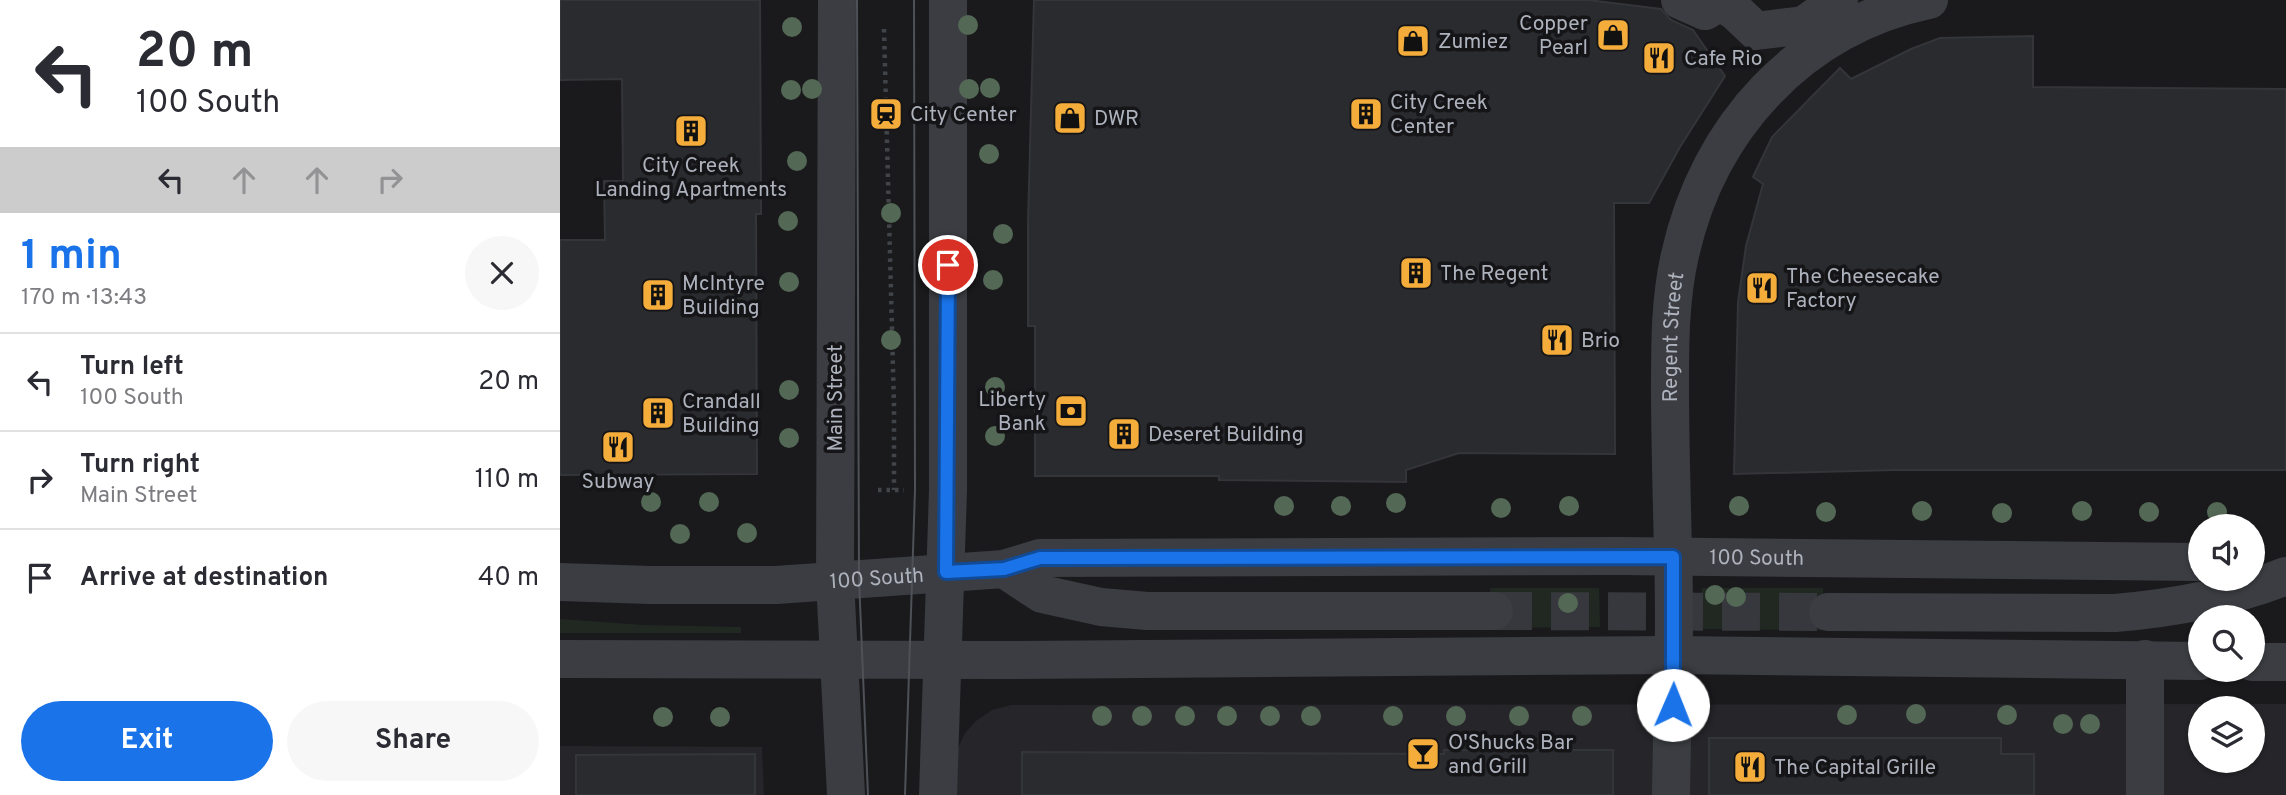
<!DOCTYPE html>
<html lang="en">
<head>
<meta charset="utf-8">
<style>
  :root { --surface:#fff; --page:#f7f7f7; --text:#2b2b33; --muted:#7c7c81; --line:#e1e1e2; --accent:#1a73e8 }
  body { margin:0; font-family:Overpass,sans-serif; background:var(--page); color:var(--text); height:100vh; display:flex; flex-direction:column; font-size:26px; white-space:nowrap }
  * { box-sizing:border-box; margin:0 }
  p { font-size:23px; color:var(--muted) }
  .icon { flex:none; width:38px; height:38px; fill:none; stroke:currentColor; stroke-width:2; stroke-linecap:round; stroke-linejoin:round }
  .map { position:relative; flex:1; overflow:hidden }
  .panel { display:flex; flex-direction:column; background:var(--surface); width:560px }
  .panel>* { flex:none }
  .top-card { background:#fff; color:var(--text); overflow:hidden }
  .controls { position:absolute; left:1628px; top:514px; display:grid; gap:14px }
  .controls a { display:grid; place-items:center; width:77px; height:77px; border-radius:50%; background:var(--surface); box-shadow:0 2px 5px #0004; font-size:35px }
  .pin { position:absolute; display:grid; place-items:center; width:60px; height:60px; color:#fff; margin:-30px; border:4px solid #fff; border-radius:50%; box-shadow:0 2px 7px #0007 }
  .me { position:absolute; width:77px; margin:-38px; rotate:1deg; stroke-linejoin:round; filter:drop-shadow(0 0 5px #0008) }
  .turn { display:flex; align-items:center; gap:24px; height:147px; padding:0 21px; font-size:32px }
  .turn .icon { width:91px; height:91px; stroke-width:2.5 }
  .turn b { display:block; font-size:49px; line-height:60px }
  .lanes { display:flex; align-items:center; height:66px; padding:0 21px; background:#0003; justify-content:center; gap:35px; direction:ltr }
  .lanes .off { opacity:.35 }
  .round { display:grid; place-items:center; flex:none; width:74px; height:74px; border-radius:37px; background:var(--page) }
  .headline { display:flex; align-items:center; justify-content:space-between; height:119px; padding:0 21px }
  h1 { font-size:42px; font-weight:700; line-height:52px; color:var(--accent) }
  .cta { display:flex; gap:14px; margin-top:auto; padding:14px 21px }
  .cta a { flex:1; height:80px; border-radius:42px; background:var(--accent); color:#fff; font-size:28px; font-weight:700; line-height:80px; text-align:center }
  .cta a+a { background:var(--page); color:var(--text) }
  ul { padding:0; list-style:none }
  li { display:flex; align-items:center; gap:21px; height:98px; padding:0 21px; border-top:2px solid var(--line) }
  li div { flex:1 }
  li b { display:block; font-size:26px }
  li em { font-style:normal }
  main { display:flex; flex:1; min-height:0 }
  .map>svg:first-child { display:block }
</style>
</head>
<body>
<main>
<section class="panel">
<div class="top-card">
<div class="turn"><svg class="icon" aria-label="left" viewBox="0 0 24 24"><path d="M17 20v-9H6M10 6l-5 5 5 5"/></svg><div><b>20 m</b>100 South</div></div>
<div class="lanes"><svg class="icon" aria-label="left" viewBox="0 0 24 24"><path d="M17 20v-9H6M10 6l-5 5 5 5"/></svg><svg class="icon off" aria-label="ahead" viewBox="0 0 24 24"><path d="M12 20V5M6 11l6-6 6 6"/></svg><svg class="icon off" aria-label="ahead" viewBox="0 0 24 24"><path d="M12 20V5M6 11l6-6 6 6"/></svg><svg class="icon off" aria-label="right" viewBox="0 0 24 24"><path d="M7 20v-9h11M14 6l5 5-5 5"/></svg></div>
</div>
<div class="headline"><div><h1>1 min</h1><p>170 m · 13:43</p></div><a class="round"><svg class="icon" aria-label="close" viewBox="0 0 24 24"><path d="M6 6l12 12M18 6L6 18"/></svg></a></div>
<ul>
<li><svg class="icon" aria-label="left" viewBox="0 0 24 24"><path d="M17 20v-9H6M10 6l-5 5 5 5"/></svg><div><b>Turn left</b><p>100 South</p></div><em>20 m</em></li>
<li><svg class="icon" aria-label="right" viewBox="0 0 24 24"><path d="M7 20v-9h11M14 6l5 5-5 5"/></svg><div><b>Turn right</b><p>Main Street</p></div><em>110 m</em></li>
<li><svg class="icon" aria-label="arrive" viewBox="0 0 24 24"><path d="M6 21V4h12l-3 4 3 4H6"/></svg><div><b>Arrive at destination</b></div><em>40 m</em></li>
</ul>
<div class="cta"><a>Exit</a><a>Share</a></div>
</section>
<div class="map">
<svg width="1726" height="795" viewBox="0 0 1726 795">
  <rect width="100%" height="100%" fill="#1a1a1d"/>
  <path fill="#26262a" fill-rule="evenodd" d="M1726,704V795H396L398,748L405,733L416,721L432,710L451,705ZM1640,709H1692V761H1640Z
    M0,746L202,747L204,795H0Z"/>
  <path fill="#202821" d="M930,588H1039L1040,627L930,628Z
    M1142,588H1263V630L1142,629Z
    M0,619L84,625L181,627V633H0Z"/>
  <path fill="#2a2b2e" stroke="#343539" stroke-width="2" d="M0,0H200L201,214H196L197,474L0,475V240H45L44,181H63L62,79L0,80Z
    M474,0H1028L1101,9L1111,20L1133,30L1165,76L1120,147L1089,203H1054L1055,454L899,453L846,470V482L659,480V476H475V326H468V222Z
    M1473,36V87L1726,89V470H1335L1174,474L1178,302L1186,246L1203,184L1193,177L1212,137L1280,68L1291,79L1351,49L1380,38Z
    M1149,738H1441V754H1474V795H1149Z
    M884,750H1053V795H462V752L884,754Z
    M195,754V795H16V755Z"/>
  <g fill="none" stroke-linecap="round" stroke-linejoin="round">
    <path stroke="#37383d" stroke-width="38" stroke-dasharray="38 19" stroke-linecap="butt" d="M934,611L1268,612"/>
    <path stroke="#414449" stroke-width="4.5" stroke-dasharray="3.5 5" stroke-linecap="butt" d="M324,29L334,405V490
      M318,490H344"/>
    <g stroke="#3b3d42" stroke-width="38">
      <path d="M277,0L275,581L286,795"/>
      <path d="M1120,0L1145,11"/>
      <path d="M1158,0L1176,12L1196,31L1244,25L1255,47"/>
      <path d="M1244,25L1279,0"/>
      <path d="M444,569L482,594L541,607L587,611H934"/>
      <path id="s1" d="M0,582L90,585H216L444,569L480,558L1061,556L1640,562"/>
      <path d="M1268,612L1555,613C1614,608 1671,598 1726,576"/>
      <path d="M0,659L443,660L1114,655L1640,661"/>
      <path d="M1692,662H1726"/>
      <path d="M378,795L388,490V0"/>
      <path id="s2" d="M1111,795C1112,716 1116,636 1113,556C1112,500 1110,443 1110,387C1110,343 1110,298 1120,255C1148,128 1240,27 1369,0"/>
      <path d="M1585,795V659"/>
    </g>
    <path stroke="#4e5157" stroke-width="2" d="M297,0L299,579L308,795
      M345,795L355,490L354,0"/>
    <path stroke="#3b3d42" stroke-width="38" d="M1145,11L1164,0"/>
  </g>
  <g fill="#546856">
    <circle cx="408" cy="25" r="10"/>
    <circle cx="232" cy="27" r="10"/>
    <circle cx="430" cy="88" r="10"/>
    <circle cx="252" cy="89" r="10"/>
    <circle cx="409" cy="89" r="10"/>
    <circle cx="231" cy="90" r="10"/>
    <circle cx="429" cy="154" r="10"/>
    <circle cx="237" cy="161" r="10"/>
    <circle cx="331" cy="213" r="10"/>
    <circle cx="228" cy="221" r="10"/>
    <circle cx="443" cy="234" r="10"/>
    <circle cx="433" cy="280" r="10"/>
    <circle cx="229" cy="282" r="10"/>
    <circle cx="331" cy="340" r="10"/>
    <circle cx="435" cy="387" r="10"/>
    <circle cx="229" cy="390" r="10"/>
    <circle cx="435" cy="436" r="10"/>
    <circle cx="229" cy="438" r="10"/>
    <circle cx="91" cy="502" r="10"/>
    <circle cx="149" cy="502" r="10"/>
    <circle cx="836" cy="503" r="10"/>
    <circle cx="724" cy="506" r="10"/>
    <circle cx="781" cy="506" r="10"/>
    <circle cx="1009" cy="506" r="10"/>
    <circle cx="1179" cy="506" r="10"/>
    <circle cx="941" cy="508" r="10"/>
    <circle cx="1362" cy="511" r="10"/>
    <circle cx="1522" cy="511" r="10"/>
    <circle cx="1266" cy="512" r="10"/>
    <circle cx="1589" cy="512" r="10"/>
    <circle cx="1657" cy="512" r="10"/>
    <circle cx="1442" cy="513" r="10"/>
    <circle cx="187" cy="533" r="10"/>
    <circle cx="120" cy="534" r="10"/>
    <circle cx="1155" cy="595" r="10"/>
    <circle cx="1176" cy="597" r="10"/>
    <circle cx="1008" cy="603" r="10"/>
    <circle cx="1356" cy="714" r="10"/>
    <circle cx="1287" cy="715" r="10"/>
    <circle cx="1447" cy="715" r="10"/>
    <circle cx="542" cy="716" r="10"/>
    <circle cx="582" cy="716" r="10"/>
    <circle cx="625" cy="716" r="10"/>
    <circle cx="667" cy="716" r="10"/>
    <circle cx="710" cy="716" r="10"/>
    <circle cx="751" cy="716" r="10"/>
    <circle cx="833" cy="716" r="10"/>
    <circle cx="896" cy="716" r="10"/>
    <circle cx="959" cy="716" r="10"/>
    <circle cx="1022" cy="716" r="10"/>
    <circle cx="103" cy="717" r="10"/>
    <circle cx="160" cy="717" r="10"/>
    <circle cx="1503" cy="724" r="10"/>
    <circle cx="1530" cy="724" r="10"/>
  </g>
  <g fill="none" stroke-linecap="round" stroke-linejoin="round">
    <defs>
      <path id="route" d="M388,265L386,572L444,569L480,558L1113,557V705"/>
    </defs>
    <use href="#route" stroke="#114b97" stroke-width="18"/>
    <use href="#route" stroke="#1a73e8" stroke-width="12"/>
  </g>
  <defs>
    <symbol id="shop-square" viewBox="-11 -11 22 22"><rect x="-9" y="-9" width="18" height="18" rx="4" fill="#f4ad3b" stroke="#151518"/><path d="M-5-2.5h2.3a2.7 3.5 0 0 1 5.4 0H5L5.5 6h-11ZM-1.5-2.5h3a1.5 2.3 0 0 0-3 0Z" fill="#111"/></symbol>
    <symbol id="restaurant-square" viewBox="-11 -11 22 22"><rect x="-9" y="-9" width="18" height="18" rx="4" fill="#f4ad3b" stroke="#151518"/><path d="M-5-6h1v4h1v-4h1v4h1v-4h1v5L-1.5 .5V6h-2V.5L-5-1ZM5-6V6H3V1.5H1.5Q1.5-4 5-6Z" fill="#111"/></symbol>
    <symbol id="station-square" viewBox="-11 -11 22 22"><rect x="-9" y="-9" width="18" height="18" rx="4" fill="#f4ad3b" stroke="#151518"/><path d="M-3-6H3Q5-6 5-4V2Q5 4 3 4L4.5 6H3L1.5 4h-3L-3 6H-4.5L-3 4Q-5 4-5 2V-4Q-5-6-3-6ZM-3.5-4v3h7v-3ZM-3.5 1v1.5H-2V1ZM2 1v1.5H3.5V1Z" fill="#111"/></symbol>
    <symbol id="building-square" viewBox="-11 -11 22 22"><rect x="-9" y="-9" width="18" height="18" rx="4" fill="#f4ad3b" stroke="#151518"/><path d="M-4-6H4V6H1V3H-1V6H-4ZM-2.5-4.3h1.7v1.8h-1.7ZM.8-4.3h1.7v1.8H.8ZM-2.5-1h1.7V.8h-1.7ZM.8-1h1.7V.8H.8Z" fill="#111"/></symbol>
    <symbol id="bank-square" viewBox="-11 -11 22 22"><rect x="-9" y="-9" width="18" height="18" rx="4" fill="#f4ad3b" stroke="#151518"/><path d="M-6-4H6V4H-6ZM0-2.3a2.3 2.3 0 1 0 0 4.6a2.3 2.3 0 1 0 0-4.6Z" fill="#111"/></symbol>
    <symbol id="bar-square" viewBox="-11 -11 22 22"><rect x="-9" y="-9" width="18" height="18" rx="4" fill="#f4ad3b" stroke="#151518"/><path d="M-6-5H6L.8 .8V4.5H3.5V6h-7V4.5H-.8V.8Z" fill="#111"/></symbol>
  </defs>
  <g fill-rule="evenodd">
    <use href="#shop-square" x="1034" y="16" width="38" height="38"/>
    <use href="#shop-square" x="834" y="22" width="38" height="38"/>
    <use href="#restaurant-square" x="1080" y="39" width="38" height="38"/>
    <use href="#station-square" x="307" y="95" width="38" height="38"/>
    <use href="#building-square" x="787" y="95" width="38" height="38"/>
    <use href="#shop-square" x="491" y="99" width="38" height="38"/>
    <use href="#building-square" x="112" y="112" width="38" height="38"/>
    <use href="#building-square" x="837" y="254" width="38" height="38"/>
    <use href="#restaurant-square" x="1183" y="269" width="38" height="38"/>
    <use href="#building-square" x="79" y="276" width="38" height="38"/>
    <use href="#restaurant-square" x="978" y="321" width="38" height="38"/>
    <use href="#bank-square" x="492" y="392" width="38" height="38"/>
    <use href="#building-square" x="79" y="394" width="38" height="38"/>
    <use href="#building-square" x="545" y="415" width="38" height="38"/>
    <use href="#restaurant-square" x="39" y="428" width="38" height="38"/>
    <use href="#bar-square" x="844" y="735" width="38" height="38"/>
    <use href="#restaurant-square" x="1171" y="748" width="38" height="38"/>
  </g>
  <g text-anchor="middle" stroke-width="7" stroke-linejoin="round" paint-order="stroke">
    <g font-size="21" fill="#adb2bc" stroke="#151518" text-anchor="start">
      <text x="1028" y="30" text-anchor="end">Copper<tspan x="1028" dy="24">Pearl</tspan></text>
      <text x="878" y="48">Zumiez</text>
      <text x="1124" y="65">Cafe Rio</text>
      <text x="830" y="109">City Creek<tspan x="830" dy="24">Center</tspan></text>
      <text x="350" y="121">City Center</text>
      <text x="534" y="125">DWR</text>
      <text x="131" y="172" text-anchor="middle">City Creek<tspan x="131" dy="24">Landing Apartments</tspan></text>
      <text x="880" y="280">The Regent</text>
      <text x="1226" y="283">The Cheesecake<tspan x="1226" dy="24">Factory</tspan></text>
      <text x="122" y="290">McIntyre<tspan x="122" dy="24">Building</tspan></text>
      <text x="1021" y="347">Brio</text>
      <text x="486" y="406" text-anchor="end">Liberty<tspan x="486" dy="24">Bank</tspan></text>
      <text x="122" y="408">Crandall<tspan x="122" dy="24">Building</tspan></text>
      <text x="588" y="441">Deseret Building</text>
      <text x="58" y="488" text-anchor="middle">Subway</text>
      <text x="888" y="749">O'Shucks Bar<tspan x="888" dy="24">and Grill</tspan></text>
      <text x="1214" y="774">The Capital Grille</text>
    </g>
    <g font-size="21" fill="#adb2bc" stroke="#151518">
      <text dy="7" stroke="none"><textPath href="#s2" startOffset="458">Regent Street</textPath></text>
      <text transform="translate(275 398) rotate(-90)" y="7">Main Street</text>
      <text dy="7" stroke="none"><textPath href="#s1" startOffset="1199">100 South</textPath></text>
      <text dy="7" stroke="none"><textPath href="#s1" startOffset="317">100 South</textPath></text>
    </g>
  </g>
</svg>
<div class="controls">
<a><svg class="icon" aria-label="sound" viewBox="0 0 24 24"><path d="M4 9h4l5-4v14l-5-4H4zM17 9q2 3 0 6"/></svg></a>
<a><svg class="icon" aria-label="search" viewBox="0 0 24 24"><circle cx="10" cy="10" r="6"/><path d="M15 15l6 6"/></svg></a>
<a><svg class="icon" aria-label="layers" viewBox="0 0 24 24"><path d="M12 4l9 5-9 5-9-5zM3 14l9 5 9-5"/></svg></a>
</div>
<div class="pin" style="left:388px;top:265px;background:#d93025"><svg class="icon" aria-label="arrive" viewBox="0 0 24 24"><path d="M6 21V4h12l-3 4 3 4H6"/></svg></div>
<svg class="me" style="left:1113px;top:705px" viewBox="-20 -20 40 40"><circle r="19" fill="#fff"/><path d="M0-13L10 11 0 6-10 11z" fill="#1a73e8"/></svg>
</div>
</main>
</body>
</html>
